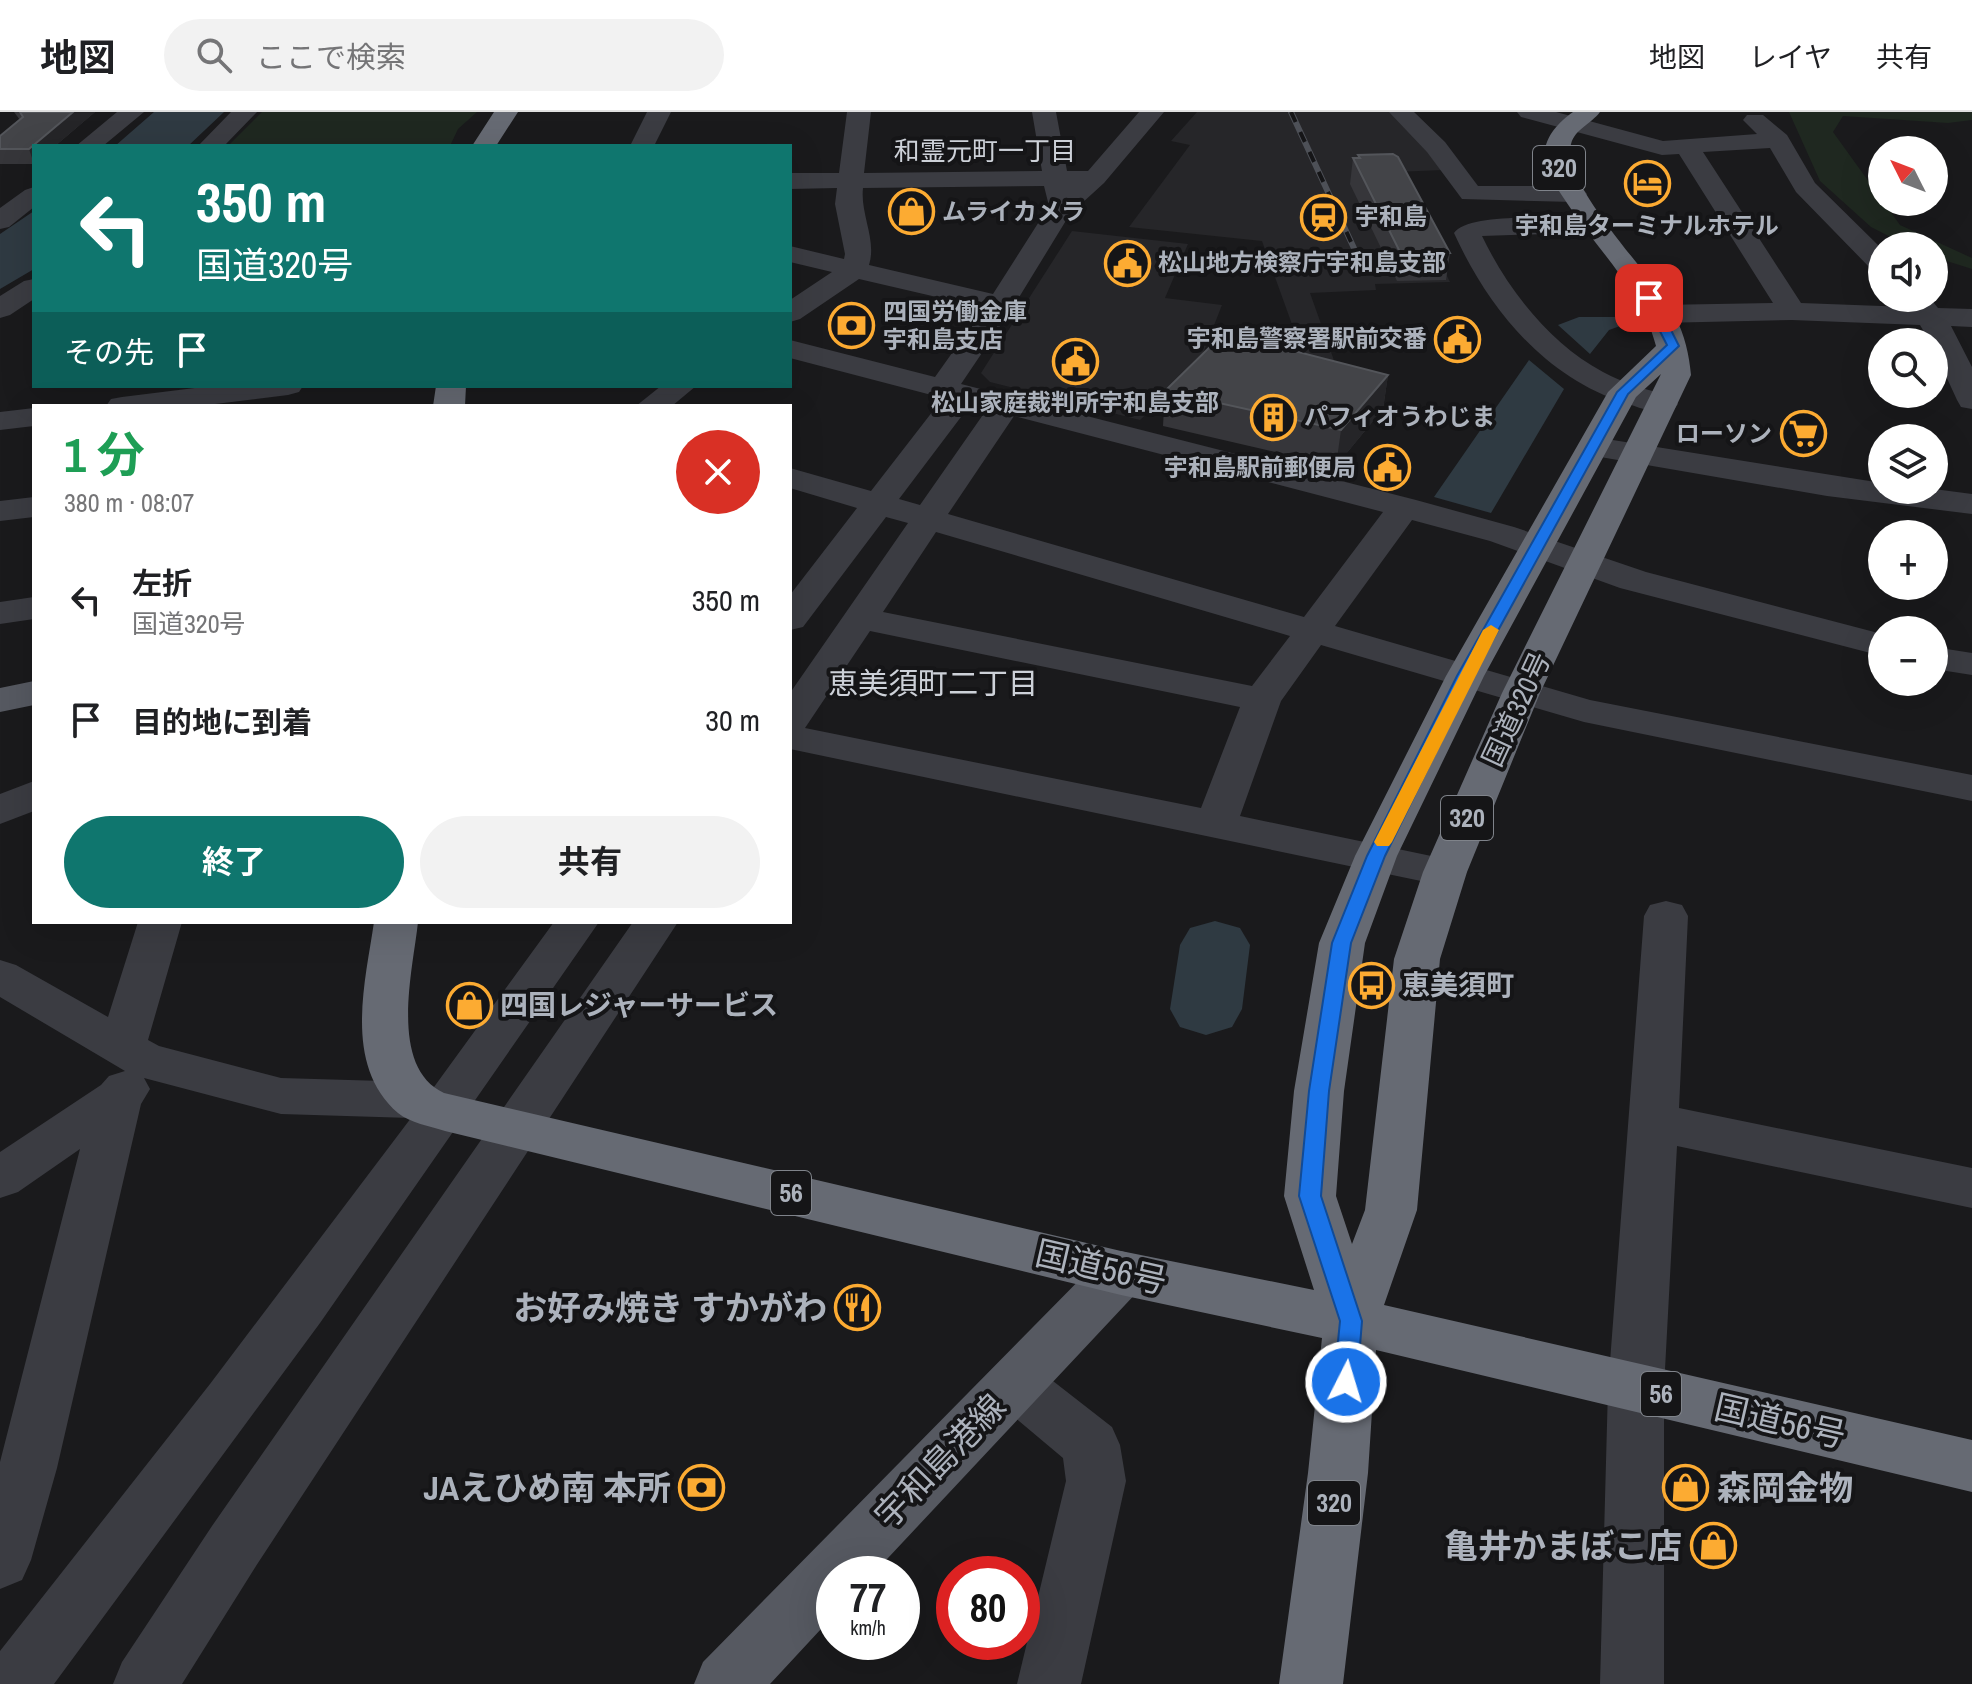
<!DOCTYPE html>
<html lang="ja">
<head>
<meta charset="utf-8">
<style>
  :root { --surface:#fff; --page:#f2f2f2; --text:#202124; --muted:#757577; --line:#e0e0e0; --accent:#0f766e }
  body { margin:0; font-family:"Archivo Narrow","Noto Sans JP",sans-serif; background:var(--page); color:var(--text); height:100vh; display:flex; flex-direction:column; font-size:30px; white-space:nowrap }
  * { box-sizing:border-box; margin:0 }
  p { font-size:26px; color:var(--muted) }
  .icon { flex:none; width:44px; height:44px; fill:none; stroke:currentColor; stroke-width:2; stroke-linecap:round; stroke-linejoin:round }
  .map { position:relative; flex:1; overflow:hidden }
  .side { position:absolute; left:32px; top:292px; width:760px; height:520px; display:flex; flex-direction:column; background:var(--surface); border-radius:0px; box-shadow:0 8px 32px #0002 }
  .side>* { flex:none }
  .guide { position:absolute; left:32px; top:32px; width:760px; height:244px; border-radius:0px; box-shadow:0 8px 32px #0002; background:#0f766e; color:#fff; overflow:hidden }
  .needle { width:52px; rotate:312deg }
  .fabs { position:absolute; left:1868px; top:24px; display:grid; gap:16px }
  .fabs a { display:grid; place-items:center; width:80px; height:80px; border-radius:50%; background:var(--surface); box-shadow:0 8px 32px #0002; font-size:40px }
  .speed { position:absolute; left:816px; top:1444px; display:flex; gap:16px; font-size:40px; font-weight:700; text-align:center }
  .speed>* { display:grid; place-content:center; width:104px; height:104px; border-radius:50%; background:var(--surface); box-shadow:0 8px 32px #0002; line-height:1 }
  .speed small { font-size:20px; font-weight:400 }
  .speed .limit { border:12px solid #d22; background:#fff; color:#111 }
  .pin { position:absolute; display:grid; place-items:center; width:68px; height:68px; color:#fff; margin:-34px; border-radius:16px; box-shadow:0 4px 12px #0006 }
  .me { position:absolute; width:88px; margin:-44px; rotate:5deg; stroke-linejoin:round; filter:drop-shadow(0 0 6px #0008) }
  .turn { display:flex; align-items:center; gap:28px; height:168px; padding:0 32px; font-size:36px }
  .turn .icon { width:104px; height:104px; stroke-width:2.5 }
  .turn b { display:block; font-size:56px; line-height:68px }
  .then { display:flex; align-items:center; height:76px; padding:0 32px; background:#0003; gap:16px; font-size:30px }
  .round { display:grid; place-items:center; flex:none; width:84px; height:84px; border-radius:42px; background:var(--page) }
  .overview { display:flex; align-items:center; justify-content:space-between; height:136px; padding:0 32px }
  h1 { font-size:48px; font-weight:700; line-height:60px; color:#1e9e55 }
  .button { display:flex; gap:16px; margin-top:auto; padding:16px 32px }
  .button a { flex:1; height:92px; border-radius:48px; background:var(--accent); color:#fff; font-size:32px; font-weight:700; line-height:92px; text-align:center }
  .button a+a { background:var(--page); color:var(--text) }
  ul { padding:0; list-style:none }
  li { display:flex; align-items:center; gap:24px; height:120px; padding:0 32px }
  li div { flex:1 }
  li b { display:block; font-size:30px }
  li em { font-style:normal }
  header { display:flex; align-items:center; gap:48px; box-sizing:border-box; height:112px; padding:0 40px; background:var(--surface); border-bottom:2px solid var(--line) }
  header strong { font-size:38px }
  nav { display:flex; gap:44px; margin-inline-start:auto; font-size:28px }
  .search { width:560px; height:72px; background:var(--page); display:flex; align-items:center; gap:20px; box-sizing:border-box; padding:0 28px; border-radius:44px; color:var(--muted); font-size:30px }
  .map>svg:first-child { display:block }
</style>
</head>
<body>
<header>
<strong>地図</strong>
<div class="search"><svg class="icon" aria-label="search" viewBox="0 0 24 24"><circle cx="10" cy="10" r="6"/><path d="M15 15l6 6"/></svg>ここで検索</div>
<nav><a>地図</a><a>レイヤ</a><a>共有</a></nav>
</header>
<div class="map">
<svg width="1972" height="1572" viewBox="0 0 1972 1572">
  <rect width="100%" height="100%" fill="#1a1a1c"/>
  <path fill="#262629" d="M1197,0H1394L1443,58L1395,60L1450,170L1375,172L1376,178L1310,181L1336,254H1307L1262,129L1129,115L1190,33L1171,29Z
    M1072,119L1188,132L1165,186L1222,193L1198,254L1140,308L990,270L981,261Z"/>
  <path fill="#1f2820" d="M262,0H477L458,17L450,34H228Z
    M1789,0H1972V8L1948,11L1843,4L1833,20L1900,113L1972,146V157L1934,145V134H1908L1871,115L1820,69Z"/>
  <path fill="#2f3a42" d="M154,0H224L188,34H115Z
    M34,99V157L0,177V122Z
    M1579,205H1618L1623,213L1609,218L1590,242L1558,213Z
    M1529,248L1564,277L1491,401L1434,385Z"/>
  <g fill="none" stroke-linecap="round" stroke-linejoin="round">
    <path fill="#2f3a42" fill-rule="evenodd" d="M1215,809L1240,816L1250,833L1242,897L1232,915L1206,923L1180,915L1170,897L1180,833L1190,816Z"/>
    <path fill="#3b3c42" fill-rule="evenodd" d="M117,0H144L103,34H76Z
      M231,0H257L224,34H198Z
      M647,0H671L654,34H630Z
      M847,0H871L864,61L1042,59L1032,0H1056L1067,59H1088L1139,0H1164L1104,71L1070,102L1015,192L961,272L1416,388L1514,415L1646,460L1882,522V544L1620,476L1490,429L1412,408L1335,514L1590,588L1972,663V689L1584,610L1321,533L1281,589L1240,704L1460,750L1467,760L1460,770L1445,774L790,637V581L908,411L886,405L803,515L790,518V483L857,396L790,376V356L871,379L943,286L790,246V228L935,265L984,196L859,167L800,207L790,210V188L832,160L790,150V134L844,147L845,142L835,92L837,76L790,77V61H839ZM1044,74L1049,94L993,182L869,153C877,128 860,102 863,76ZM970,293L987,297L920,393L899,387ZM1014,304L1383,400L1304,505L948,402ZM936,420L1290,524L1252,574L883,500ZM870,519L1240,595L1201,696L805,616Z
      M1389,0H1414L1445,30L1478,74H1574L1583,77L1587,82L1583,87L1574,90L1462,87L1427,40Z
      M1517,0H1556L1663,29L1757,22L1743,8L1747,3H1763L1787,23L1815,71L1882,137V160L1872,158L1796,80L1770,36L1703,40L1801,191L1908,195L1902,186H1930L1938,196L1972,197V215L1951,214L1972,255V297L1961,295L1957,288L1934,238V230H1930L1920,213L1792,208L1659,211L1649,208L1645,202L1649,196L1659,193L1773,191L1679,42L1662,43L1521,5Z
      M34,75V95L9,115L0,117V96L25,78Z
      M1596,106L1605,108L1609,114L1605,120L1482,124C1508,178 1550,232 1603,260C1625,272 1649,278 1673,285L1678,292L1673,299C1656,303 1641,296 1625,291C1544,265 1488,196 1454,121C1469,99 1568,107 1596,106Z
      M34,167V187L10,203L0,206V184L24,169Z
      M211,274H303L299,280L288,283L199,294H106L111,287L122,285Z
      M661,274H696L672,294H636Z
      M34,296V314L0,318V300Z
      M1594,325L1882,371V378L1934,377L1972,382V402L1827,384L1583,342L1578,335L1583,328Z
      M34,385V405L0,409V389Z
      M34,485V507L0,512V490Z
      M1934,535L1972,541V563L1934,557Z
      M34,669V699L0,712V682Z
      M1666,789L1682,793L1688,804L1679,996L1972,1056V1096L1677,1034L1664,1276V1572H1600L1608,1276L1644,804L1650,793Z
      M138,810H182L148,928L159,934L281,966L417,970L434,975L554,810H599L320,1211L54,1572H0V1539L210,1272L411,1006L281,1002L144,966L150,977L141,992L57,1356L31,1448L22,1468L0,1477V1350L80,1037L18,1080L0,1086V1040L101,973L109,964L125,959L0,885V848L16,853L108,905Z
      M633,810H678L256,1454L182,1572H113L122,1550L212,1414Z
      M1015,1248L1035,1255L1112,1315L1120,1333L1126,1369L1081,1572H1017L1066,1369L1063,1346L995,1289L987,1272L995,1255Z"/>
    <path fill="#565961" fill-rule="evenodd" d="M34,569V593L0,600V576Z
      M1121,1139L1140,1145L1148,1161L1140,1177L873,1462H834V1503L770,1572H694L703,1550L1102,1145Z"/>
    <path fill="#666a73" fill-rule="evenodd" d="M494,0H518L496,34H472Z
      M1573,0H1600C1591,12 1575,17 1571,32C1559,71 1655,165 1675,204C1685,224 1689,242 1691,263L1540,581L1467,760L1440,847L1417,1098L1384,1193L1972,1328V1380L1376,1238L1368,1361L1343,1572H1279L1308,1361L1322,1226L1121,1183L445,1019C430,1014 410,1011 398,1001C343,953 365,872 374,810H418C413,858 388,955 444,981L1121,1139L1314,1178L1284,1084L1294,979L1319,831L1355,744L1446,564L1608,280L1656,234C1642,179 1599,140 1569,94C1559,79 1547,63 1545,45C1543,26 1559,10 1573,0ZM1661,262L1502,581L1423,760L1394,847L1365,1098L1352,1132L1336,1084L1344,979L1365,831L1397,744L1484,564L1636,285Z
      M436,274H466L465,294H433Z"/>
    <defs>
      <path id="rail" d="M1291,0L1365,160"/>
    </defs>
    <use href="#rail" stroke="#4d5057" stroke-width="6"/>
    <use href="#rail" stroke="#151517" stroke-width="4" stroke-dasharray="11" stroke-linecap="butt"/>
  </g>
  <path fill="#36363a" d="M14,0H95L34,52H0V24L20,8Z
    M1358,43L1450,141L1446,168L1397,169L1350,72L1353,46H1358Z
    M1388,263L1383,297L1336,354L1163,314L1165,279Z"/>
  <path fill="#252528" d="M73,0H95L55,34H34V52L29,37Z
    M1388,263L1383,297L1336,354L1341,318Z"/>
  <path fill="#434448" stroke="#53555a" stroke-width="2" d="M20,0H73L29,37H0V24L23,5Z
    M1393,42L1398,45L1450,141L1401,142L1353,46H1360L1358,43Z
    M1224,221L1388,263L1341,318L1165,279Z"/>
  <path fill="#1a73e8" stroke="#114b97" stroke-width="2" d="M1649,182L1655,186L1679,234L1628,282L1473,564L1385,744L1351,831L1329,979L1321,1084L1362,1209L1357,1270L1354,1277L1346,1280L1337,1277L1334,1270L1340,1209L1299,1084L1309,979L1332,831L1367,744L1457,564L1617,280L1667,233L1643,186Z"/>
  <path fill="#f59e0b" d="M1491,513L1499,518L1392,730L1389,734H1377L1374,730L1483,518Z"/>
  <defs>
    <symbol id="hotel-ring" viewBox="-11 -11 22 22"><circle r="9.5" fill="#151517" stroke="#fcab32" stroke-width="1.5"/><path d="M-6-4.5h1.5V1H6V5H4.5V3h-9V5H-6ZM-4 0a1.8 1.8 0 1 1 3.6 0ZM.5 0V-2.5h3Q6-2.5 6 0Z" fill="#fcab32"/></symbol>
    <symbol id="shop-ring" viewBox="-11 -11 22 22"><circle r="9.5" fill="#151517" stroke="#fcab32" stroke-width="1.5"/><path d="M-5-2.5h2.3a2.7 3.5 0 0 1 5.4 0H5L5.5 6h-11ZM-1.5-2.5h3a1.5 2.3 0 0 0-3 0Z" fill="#fcab32"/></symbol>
    <symbol id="station-ring" viewBox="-11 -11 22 22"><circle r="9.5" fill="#151517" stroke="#fcab32" stroke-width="1.5"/><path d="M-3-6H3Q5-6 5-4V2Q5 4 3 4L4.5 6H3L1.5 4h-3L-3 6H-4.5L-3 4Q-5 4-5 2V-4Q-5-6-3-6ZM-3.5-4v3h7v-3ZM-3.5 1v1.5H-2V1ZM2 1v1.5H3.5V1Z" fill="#fcab32"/></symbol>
    <symbol id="civic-ring" viewBox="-11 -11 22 22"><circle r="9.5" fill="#151517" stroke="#fcab32" stroke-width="1.5"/><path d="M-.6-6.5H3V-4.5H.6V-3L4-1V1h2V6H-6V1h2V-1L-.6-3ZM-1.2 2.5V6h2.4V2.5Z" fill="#fcab32"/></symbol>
    <symbol id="bank-ring" viewBox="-11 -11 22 22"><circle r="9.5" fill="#151517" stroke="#fcab32" stroke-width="1.5"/><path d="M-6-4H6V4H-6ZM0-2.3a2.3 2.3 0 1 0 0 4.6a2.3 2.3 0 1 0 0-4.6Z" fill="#fcab32"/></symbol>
    <symbol id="building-ring" viewBox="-11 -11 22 22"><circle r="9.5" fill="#151517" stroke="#fcab32" stroke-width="1.5"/><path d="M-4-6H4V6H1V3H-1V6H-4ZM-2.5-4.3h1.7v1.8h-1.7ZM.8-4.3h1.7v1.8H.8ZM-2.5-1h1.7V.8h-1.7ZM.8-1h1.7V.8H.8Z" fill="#fcab32"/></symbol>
    <symbol id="supermarket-ring" viewBox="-11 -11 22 22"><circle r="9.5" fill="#151517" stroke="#fcab32" stroke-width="1.5"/><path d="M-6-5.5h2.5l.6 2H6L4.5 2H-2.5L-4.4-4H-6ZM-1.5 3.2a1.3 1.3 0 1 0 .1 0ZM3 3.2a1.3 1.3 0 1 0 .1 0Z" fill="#fcab32"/></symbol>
    <symbol id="bus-ring" viewBox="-11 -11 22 22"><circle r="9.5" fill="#151517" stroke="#fcab32" stroke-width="1.5"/><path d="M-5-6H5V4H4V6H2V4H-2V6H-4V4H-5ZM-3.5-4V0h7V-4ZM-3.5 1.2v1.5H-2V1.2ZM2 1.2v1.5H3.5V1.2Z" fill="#fcab32"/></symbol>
    <symbol id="restaurant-ring" viewBox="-11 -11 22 22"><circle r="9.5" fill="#151517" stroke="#fcab32" stroke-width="1.5"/><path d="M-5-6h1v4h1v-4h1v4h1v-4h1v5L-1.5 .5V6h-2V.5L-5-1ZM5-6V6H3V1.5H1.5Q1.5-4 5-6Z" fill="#fcab32"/></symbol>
  </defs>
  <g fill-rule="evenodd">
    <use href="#hotel-ring" x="1622" y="46" width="51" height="51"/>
    <use href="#shop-ring" x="886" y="74" width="51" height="51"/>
    <use href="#station-ring" x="1298" y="80" width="51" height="51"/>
    <use href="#civic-ring" x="1102" y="126" width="51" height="51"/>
    <use href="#bank-ring" x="826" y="188" width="51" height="51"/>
    <use href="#civic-ring" x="1432" y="202" width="51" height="51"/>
    <use href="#civic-ring" x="1050" y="224" width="51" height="51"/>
    <use href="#building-ring" x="1248" y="280" width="51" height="51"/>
    <use href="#supermarket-ring" x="1778" y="296" width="51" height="51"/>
    <use href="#civic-ring" x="1362" y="330" width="51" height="51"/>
    <use href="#bus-ring" x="1346" y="848" width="51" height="51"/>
    <use href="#shop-ring" x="444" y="868" width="51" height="51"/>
    <use href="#restaurant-ring" x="832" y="1170" width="51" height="51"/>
    <use href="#bank-ring" x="676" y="1350" width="51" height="51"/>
    <use href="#shop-ring" x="1660" y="1350" width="51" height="51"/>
    <use href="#shop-ring" x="1688" y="1408" width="51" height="51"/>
  </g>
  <g text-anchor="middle" stroke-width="8" stroke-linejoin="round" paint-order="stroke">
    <g font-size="24" font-weight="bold" fill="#acb2bc" stroke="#151517" text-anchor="start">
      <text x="942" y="108">ムライカメラ</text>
      <text x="1355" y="113">宇和島</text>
      <text x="1647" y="122" text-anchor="middle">宇和島ターミナルホテル</text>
      <text x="1158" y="159">松山地方検察庁宇和島支部</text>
      <text x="883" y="208">四国労働金庫<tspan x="883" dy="28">宇和島支店</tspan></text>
      <text x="1427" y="235" text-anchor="end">宇和島警察署駅前交番</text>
      <text x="1075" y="299" text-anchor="middle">松山家庭裁判所宇和島支部</text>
      <text x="1304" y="313">パフィオうわじま</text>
      <text x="1772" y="330" text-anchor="end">ローソン</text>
      <text x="1356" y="364" text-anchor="end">宇和島駅前郵便局</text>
    </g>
    <g font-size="26" fill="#cdd1d8" stroke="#151517">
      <text x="985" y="48">和霊元町一丁目</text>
    </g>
    <g fill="#151517" stroke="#7f838a" stroke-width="2">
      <rect x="1533" y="34" width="52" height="44" rx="6"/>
      <rect x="1441" y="684" width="52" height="44" rx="6"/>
      <rect x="771" y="1059" width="40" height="44" rx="6"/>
      <rect x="1641" y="1260" width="40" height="44" rx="6"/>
      <rect x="1308" y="1369" width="52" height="44" rx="6"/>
    </g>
    <g font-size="26" font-weight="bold" fill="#acb2bc">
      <text x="1559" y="65">320</text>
      <text x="1467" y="715">320</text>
      <text x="791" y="1090">56</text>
      <text x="1661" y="1291">56</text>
      <text x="1334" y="1400">320</text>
    </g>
    <g font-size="28" fill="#acb2bc" stroke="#151517">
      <text transform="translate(1516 597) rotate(-65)" y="10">国道320号</text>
    </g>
    <g font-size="28" font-weight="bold" fill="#acb2bc" stroke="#151517" text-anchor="start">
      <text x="1402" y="883">恵美須町</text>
      <text x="500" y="903">四国レジャーサービス</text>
    </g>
    <g font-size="30" fill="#cdd1d8" stroke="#151517">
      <text x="933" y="582">恵美須町二丁目</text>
    </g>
    <g font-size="34" fill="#acb2bc" stroke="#151517">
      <text transform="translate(1101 1155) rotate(13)" y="12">国道56号</text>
      <text transform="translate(1780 1309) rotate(13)" y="12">国道56号</text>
      <text transform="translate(940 1349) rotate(-46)" y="12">宇和島港線</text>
    </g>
    <g font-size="34" font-weight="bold" fill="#acb2bc" stroke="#151517" text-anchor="end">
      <text x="827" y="1208">お好み焼き すかがわ</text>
      <text x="671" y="1388">JAえひめ南 本所</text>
      <text x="1717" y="1388" text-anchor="start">森岡金物</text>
      <text x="1682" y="1446">亀井かまぼこ店</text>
    </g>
  </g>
</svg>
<div class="fabs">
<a><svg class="needle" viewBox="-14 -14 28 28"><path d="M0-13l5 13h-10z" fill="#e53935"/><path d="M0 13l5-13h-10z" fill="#757577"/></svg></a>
<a><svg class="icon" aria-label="sound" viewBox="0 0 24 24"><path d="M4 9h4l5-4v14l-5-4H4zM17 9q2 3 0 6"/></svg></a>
<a><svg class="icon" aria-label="search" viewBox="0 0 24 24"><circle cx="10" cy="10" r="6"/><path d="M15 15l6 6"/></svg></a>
<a><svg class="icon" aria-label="layers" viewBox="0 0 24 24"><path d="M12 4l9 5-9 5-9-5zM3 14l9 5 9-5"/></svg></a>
<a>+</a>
<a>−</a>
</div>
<div class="speed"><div>77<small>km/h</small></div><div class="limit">80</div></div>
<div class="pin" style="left:1649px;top:186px;background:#d93025"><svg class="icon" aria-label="arrive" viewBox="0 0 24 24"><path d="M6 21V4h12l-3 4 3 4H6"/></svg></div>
<svg class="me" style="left:1346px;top:1270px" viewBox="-20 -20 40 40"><circle r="17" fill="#1a73e8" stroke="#fff" stroke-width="3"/><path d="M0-11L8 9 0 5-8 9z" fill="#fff"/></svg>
<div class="guide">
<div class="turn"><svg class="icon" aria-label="left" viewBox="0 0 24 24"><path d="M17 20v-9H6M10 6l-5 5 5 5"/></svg><div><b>350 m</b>国道320号</div></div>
<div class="then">その先<svg class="icon" aria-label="arrive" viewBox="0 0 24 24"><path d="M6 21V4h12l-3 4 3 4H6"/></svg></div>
</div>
<section class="side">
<div class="overview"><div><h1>1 分</h1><p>380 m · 08:07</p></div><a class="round" style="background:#d93025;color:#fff"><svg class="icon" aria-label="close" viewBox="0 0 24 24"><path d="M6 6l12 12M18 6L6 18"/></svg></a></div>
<ul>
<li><svg class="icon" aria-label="left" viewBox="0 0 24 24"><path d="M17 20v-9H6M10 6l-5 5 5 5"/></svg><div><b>左折</b><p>国道320号</p></div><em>350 m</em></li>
<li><svg class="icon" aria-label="arrive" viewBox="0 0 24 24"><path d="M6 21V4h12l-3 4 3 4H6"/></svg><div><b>目的地に到着</b></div><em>30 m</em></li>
</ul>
<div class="button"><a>終了</a><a>共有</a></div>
</section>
</div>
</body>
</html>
